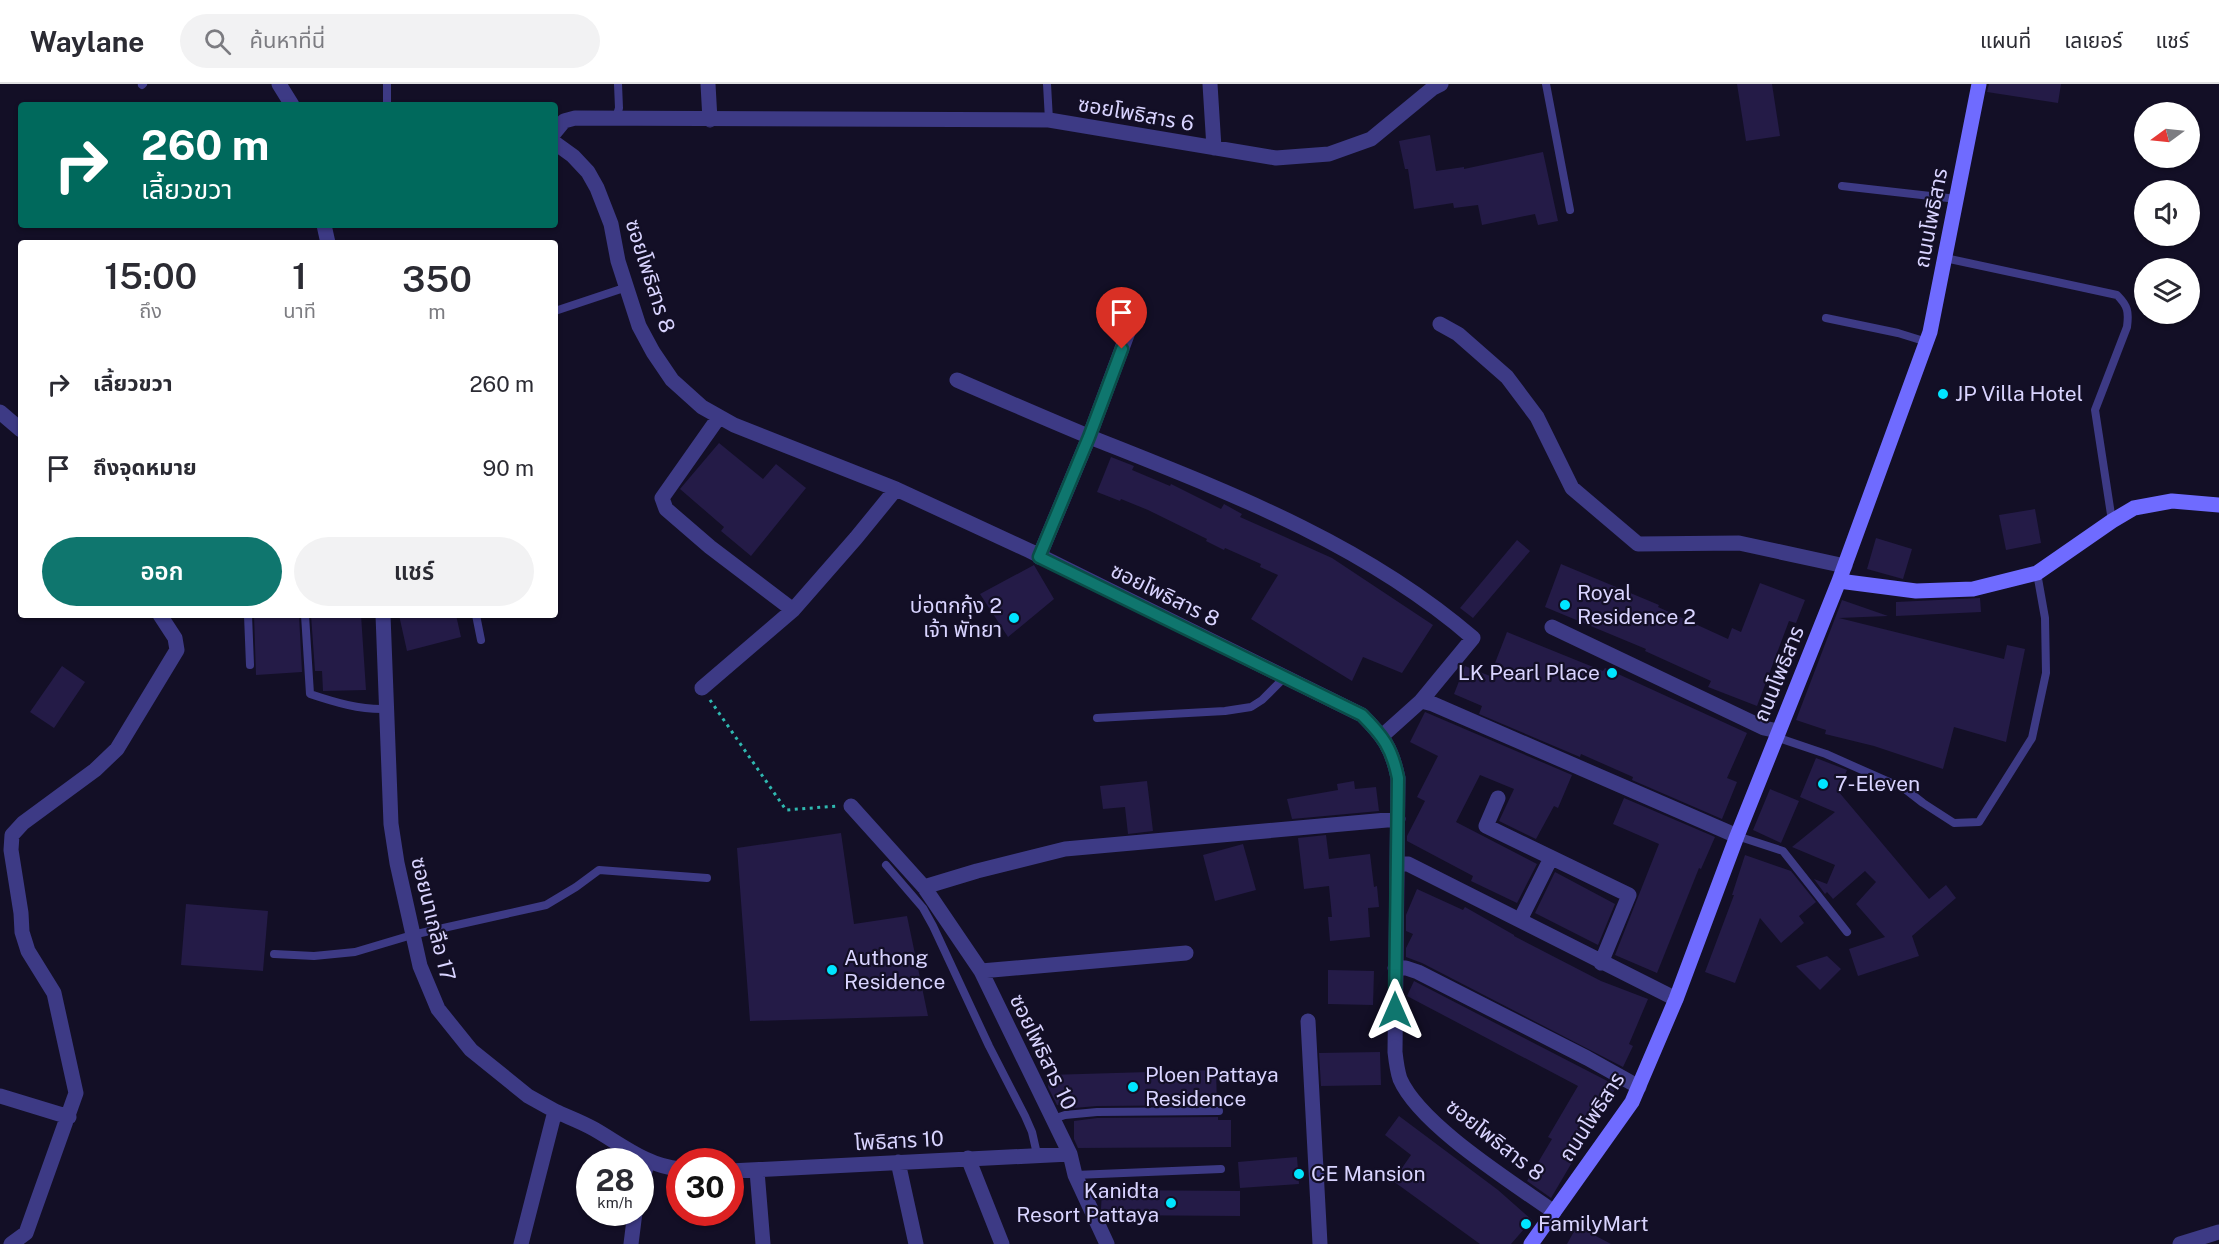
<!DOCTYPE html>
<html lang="th">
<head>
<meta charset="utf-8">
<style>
  :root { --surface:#fff; --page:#f2f2f3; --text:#2b2b33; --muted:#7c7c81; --line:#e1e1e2; --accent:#0f766e }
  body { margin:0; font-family:"Public Sans","Noto Sans Thai",sans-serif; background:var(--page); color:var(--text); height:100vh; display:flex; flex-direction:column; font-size:22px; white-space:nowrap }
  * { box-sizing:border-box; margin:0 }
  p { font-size:20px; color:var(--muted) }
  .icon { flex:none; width:33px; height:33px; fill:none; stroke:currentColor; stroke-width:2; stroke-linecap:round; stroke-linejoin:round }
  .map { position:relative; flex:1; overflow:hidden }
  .panel { position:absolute; left:18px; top:156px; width:540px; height:378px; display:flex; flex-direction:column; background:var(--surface); border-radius:6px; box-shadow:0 2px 4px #0004 }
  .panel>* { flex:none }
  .banner { position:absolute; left:18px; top:18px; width:540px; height:126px; border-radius:6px; box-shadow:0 2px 4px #0004; background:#00695c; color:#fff; overflow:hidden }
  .needle { width:39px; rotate:255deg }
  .buttons { position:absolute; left:2134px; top:18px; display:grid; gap:12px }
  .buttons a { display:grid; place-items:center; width:66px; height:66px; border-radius:50%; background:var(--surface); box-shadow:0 2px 4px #0004; font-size:30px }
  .speed { position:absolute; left:576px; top:1064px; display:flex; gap:12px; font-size:30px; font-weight:700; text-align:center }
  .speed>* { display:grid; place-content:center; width:78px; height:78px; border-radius:50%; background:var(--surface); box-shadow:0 2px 4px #0004; line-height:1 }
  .speed small { font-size:15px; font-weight:400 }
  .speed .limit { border:9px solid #d22; background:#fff; color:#111 }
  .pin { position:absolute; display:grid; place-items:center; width:51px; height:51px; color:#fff; margin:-62px -26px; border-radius:50% 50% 50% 0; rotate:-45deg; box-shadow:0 0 6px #0007 }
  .pin .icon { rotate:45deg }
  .me { position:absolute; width:66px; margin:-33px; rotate:0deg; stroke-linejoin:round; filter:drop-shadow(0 0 4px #0008) }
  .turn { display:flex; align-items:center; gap:21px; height:126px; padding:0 24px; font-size:27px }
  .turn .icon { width:78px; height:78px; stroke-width:2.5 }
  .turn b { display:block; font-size:42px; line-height:51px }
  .eta { display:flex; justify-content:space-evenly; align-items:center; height:102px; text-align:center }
  .eta b { font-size:36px; font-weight:600; line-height:42px }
  .cta { display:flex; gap:12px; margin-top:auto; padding:12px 24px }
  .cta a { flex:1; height:69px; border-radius:36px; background:var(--accent); color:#fff; font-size:24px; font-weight:600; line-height:69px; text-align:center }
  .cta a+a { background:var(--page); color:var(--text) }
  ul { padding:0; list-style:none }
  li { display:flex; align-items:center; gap:18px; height:84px; padding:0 24px }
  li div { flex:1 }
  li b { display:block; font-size:22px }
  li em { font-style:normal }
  header { display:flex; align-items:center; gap:36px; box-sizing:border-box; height:84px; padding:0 30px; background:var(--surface); border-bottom:2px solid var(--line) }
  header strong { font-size:28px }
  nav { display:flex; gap:33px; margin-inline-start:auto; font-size:21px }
  .search { width:420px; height:54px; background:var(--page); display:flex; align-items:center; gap:15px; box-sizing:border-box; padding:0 21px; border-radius:33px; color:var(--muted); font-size:22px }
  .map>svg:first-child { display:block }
</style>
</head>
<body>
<header>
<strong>Waylane</strong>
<div class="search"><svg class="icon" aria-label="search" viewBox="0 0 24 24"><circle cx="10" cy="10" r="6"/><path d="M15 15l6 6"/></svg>ค้นหาที่นี่</div>
<nav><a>แผนที่</a><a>เลเยอร์</a><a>แชร์</a></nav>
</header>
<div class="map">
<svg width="2219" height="1160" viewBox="0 0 2219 1160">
  <rect width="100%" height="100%" fill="#130f26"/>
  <path fill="#241b47" d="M1737,0H1772L1780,52L1746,57Z
    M1989,0H2061L2058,19L1987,8Z
    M1430,51L1436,87L1464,83V85L1543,68L1558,137L1538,141L1535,130L1482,141L1478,121L1454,124L1453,119L1414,125L1408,85H1405L1399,57Z
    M719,359L763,395L776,380L806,404L751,472L721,447L724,443L680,405Z
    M1111,373L1134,382L1132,386L1170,402L1171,400L1221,425L1224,420L1242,430L1240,433L1332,474L1433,541L1402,589L1363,573L1352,597L1251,535L1278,491L1260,483L1261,480L1225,464L1224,466L1206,457L1207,455L1148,426L1121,415L1120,417L1097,408Z
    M2035,425L2041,459L2006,466L1999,431Z
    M1876,454L1912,465L1903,495L1867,485Z
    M1517,456L1530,467L1473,534L1460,524Z
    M1561,480L1659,521L1658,523L1728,555L1732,544L1741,548L1760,499L1805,516L1796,539L1789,537L1757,622L1708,603L1711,597L1645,567L1646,565L1545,523Z
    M1034,481L1054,515L1008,553L980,510Z
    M1980,514L1981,528L1896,532V518Z
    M1842,516L1888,532L1839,534L2004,575L2007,561L2025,565L2006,658L1954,643L1943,685L1874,662L1825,650L1826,646L1796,636Z
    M254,531H299L302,588L256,591Z
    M311,531H361L366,606L323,607L322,587H315Z
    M399,531H456L461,553L407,567Z
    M1507,548L1603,587L1605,584L1747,649L1727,694L1737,698L1722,735L1632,696L1633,693L1581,670L1580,673L1479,630L1482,622L1454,610L1465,582L1490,592Z
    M62,582L85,598L54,644L30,628Z
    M1425,628L1572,691L1558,724L1554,722L1536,755L1499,737L1514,705L1480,691L1456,738L1537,780L1517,819L1471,797L1473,792L1407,757V752L1425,717L1417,713L1438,672L1410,658Z
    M1816,674L1847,686L1838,707L1929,815L1946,801L1956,814L1912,852L1919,872L1858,892L1849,865L1885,853L1856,820L1876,798L1865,787L1833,815L1827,808L1825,810L1814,795L1827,800L1835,781L1792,763L1835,728L1800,713Z
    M1147,697L1153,747L1128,750L1125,723L1103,725L1100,702Z
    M1354,697L1355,705L1376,703L1379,727L1292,735L1287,715L1338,706L1337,700Z
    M1770,705L1799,717L1781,759L1753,746Z
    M1624,714L1715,753L1701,785L1699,784L1657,889L1615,871L1659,760L1613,740Z
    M841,749L854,840L907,832L928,932L750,937L737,764Z
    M1326,751L1329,775L1370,770L1374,803L1377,802L1379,823L1368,824L1370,853L1330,857L1328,833H1332L1329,802L1304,805L1298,754Z
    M1243,760L1256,806L1215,817L1203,771Z
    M1745,771L1791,787L1816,818L1799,832L1804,839L1781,859L1760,834L1735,899L1705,888L1734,811H1732Z
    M1555,788L1615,820L1598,861L1535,829Z
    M1417,805L1463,826L1465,823L1514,851V852L1601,897L1648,915L1629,960L1633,962L1623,983L1422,879L1406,873V864L1413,850L1406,847V831Z
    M186,820L268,827L263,887L181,881Z
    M1827,872L1841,885L1820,906L1796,882Z
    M1328,886L1374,887L1373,921L1328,920Z
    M1414,897L1617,1002L1551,1114L1527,1097L1552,1055L1548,1053L1578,1002L1407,912Z
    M1380,968L1381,1001L1321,1002L1319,969Z
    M1216,986L1217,1021L1097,1022L1074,1024V1020L1057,1021L1048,1003V991Z
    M1399,1032L1498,1106L1532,1136L1511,1160H1480L1393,1097L1411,1071L1385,1051Z
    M1218,1033V1036H1231V1063L1078,1064L1074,1055V1037L1097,1034Z
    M1297,1073L1299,1100L1240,1104L1238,1078Z
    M1102,1106L1240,1107V1132L1104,1131L1101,1125Z
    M1577,1142L1611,1160H1567Z"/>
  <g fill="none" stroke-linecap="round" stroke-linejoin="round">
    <path stroke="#2fb8b0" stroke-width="3" stroke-dasharray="3 4.5" stroke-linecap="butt" d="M710,616L786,726L837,722"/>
    <path stroke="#3d3a85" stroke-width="8" d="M1047,0L1049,36
      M1546,0L1570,126
      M142,1L143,0
      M387,21V0
      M616,34L619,24L618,0
      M1842,102L1957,115
      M1945,174L2117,211C2128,222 2129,228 2127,243L2095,326L2112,437
      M555,227L627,203
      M1826,234L1898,249L1927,258
      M248,531L250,581
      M305,531L310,610C334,618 360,626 386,625
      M476,531L481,556
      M1097,634L1225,627L1251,623L1262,616L1285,593
      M1776,653L1826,670L1905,705L1923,719L1954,739L1979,738L2032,654L2046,589L2045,534L2037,489
      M1737,752L1783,767L1847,848
      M886,781L923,824L933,842L989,962L1025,1032L1032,1048L1037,1070
      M274,870L314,872L355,868L412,851L546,821L576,803L599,786L707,794
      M1053,1035L1065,1031L1097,1028L1219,1027
      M1075,1091L1221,1085"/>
    <path stroke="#3d3a85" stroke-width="15" d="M279,0L292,21
      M708,0L710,36
      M1210,0L1214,64
      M555,48L564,37L575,34L1049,36L1276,74L1329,70L1371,55L1433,4L1441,0
      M555,59L573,72L588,88L597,104L611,140L618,177L639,242L653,268L672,296L702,323L734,341L896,405L1030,467L1362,631C1383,652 1392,664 1398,694L1395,968C1396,977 1397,986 1400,995C1420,1041 1512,1098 1554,1128
      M324,141L328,159
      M1440,240L1458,250L1507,293L1537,333L1572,404L1638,460L1739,459L1845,482
      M957,296C1003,316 1049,336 1095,355C1228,408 1363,459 1473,554L1421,617L1382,652
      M0,328L21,346
      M719,333L662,414L666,425L710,463L793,526
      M1039,473L1089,353L1130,243
      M383,531L391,740L397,779L420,882L438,925L471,966L528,1012L555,1027L521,1160
      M1552,543L1764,644L1778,647
      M702,604L793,526L856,454L896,405
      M1421,617L1433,620L1737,752
      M1498,714L1486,742L1629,811L1601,879
      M851,722L924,803L981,887L1070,1070L1075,1091L1107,1160
      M1398,779L1408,780L1676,915
      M924,803L977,787L1065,765L1398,735
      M1520,836L1551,774
      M1395,884H1406L1418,888L1587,974L1639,1003
      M981,887L1186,869
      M1308,937L1320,1160
      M0,1012L69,1033
      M555,1027C568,1033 582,1038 594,1045C622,1061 647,1082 680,1085
      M968,1074L1002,1160
      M898,1078L916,1160
      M730,1087L1070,1070
      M757,1087L763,1160
      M640,1104L648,1077
      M11,1160L26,1149L76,1009L54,909L28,867L22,848L21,829L11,766L12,751L23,739L95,686L117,665L177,566L175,554L160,531
      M631,1160L635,1128
      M2180,1160L2219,1148"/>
    <path stroke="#6f6bff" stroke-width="15" d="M1839,497L1916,507L1973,505L2037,489L2112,437L2134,424L2172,417L2219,421
      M1531,1160L1632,1018L1676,915L1737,752L1839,497L1930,248L1979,0"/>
  </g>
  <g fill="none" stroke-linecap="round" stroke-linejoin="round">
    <defs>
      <path id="route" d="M1122,265L1089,353L1039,473L1362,631C1383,652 1392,664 1398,694L1395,926"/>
    </defs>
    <use href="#route" stroke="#0a4d48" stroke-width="15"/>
    <use href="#route" stroke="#0f766e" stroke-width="10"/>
  </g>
  <g fill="#00e5ff" stroke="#130f26" stroke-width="2">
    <circle cx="1943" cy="310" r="6"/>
    <circle cx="1565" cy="521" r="6"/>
    <circle cx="1014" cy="534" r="6"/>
    <circle cx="1612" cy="589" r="6"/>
    <circle cx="1823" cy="700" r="6"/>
    <circle cx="832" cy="886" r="6"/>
    <circle cx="1133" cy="1003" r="6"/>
    <circle cx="1299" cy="1090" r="6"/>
    <circle cx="1171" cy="1119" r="6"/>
    <circle cx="1526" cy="1140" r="6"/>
  </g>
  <g text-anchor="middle" stroke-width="4.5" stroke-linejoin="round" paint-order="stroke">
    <g font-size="21" fill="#d9d4ff" stroke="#130f26">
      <text transform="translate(1136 30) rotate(10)" y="7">ซอยโพธิสาร 6</text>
      <text transform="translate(1931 134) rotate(-79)" y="7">ถนนโพธิสาร</text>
      <text transform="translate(650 192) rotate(72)" y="7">ซอยโพธิสาร 8</text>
      <text transform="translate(1165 511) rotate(26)" y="7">ซอยโพธิสาร 8</text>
      <text transform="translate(1779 590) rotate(-68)" y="7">ถนนโพธิสาร</text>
      <text transform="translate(433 835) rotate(76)" y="7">ซอยนาเกลือ 17</text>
      <text transform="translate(1043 968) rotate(64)" y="7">ซอยโพธิสาร 10</text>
      <text transform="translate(1592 1033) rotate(-57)" y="7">ถนนโพธิสาร</text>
      <text transform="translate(1495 1056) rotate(38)" y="7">ซอยโพธิสาร 8</text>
      <text transform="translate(899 1057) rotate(-3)" y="7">โพธิสาร 10</text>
    </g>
    <g font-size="21" fill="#d9d4ff" stroke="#130f26" text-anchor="start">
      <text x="1955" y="317">JP Villa Hotel</text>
      <text x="1577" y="516">Royal<tspan x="1577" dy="24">Residence 2</tspan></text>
      <text x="1002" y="529" text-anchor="end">บ่อตกกุ้ง 2<tspan x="1002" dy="24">เจ้า พัทยา</tspan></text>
      <text x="1600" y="596" text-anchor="end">LK Pearl Place</text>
      <text x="1835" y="707">7-Eleven</text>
      <text x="844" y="881">Authong<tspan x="844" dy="24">Residence</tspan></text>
      <text x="1145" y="998">Ploen Pattaya<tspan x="1145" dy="24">Residence</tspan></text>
      <text x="1311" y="1097">CE Mansion</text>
      <text x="1159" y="1114" text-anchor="end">Kanidta<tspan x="1159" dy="24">Resort Pattaya</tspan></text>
      <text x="1538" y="1147">FamilyMart</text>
    </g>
  </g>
</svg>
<div class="buttons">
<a><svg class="needle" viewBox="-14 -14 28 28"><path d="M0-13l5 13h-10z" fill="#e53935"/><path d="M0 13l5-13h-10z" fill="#7c7c81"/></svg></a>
<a><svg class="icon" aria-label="sound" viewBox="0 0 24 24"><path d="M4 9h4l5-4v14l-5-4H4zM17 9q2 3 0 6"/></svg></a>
<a><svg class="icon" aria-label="layers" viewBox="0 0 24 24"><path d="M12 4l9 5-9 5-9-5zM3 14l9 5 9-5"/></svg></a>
</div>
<div class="speed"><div>28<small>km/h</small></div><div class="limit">30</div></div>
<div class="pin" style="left:1122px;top:265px;background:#d93025"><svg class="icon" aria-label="arrive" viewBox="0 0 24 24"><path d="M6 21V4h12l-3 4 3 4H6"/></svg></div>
<svg class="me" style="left:1395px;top:926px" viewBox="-20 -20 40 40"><path d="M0-17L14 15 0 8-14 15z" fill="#0f766e" stroke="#fff" stroke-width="4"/></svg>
<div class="banner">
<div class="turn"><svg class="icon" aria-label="right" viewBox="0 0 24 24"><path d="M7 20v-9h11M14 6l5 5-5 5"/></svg><div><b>260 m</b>เลี้ยวขวา</div></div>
</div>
<section class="panel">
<div class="eta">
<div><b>15:00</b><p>ถึง</p></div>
<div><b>1</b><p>นาที</p></div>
<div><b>350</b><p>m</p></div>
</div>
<ul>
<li><svg class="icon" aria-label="right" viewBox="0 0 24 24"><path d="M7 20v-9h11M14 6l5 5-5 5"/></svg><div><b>เลี้ยวขวา</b></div><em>260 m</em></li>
<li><svg class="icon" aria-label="arrive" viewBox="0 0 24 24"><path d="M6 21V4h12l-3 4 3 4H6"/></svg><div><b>ถึงจุดหมาย</b></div><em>90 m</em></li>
</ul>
<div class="cta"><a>ออก</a><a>แชร์</a></div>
</section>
</div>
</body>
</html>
